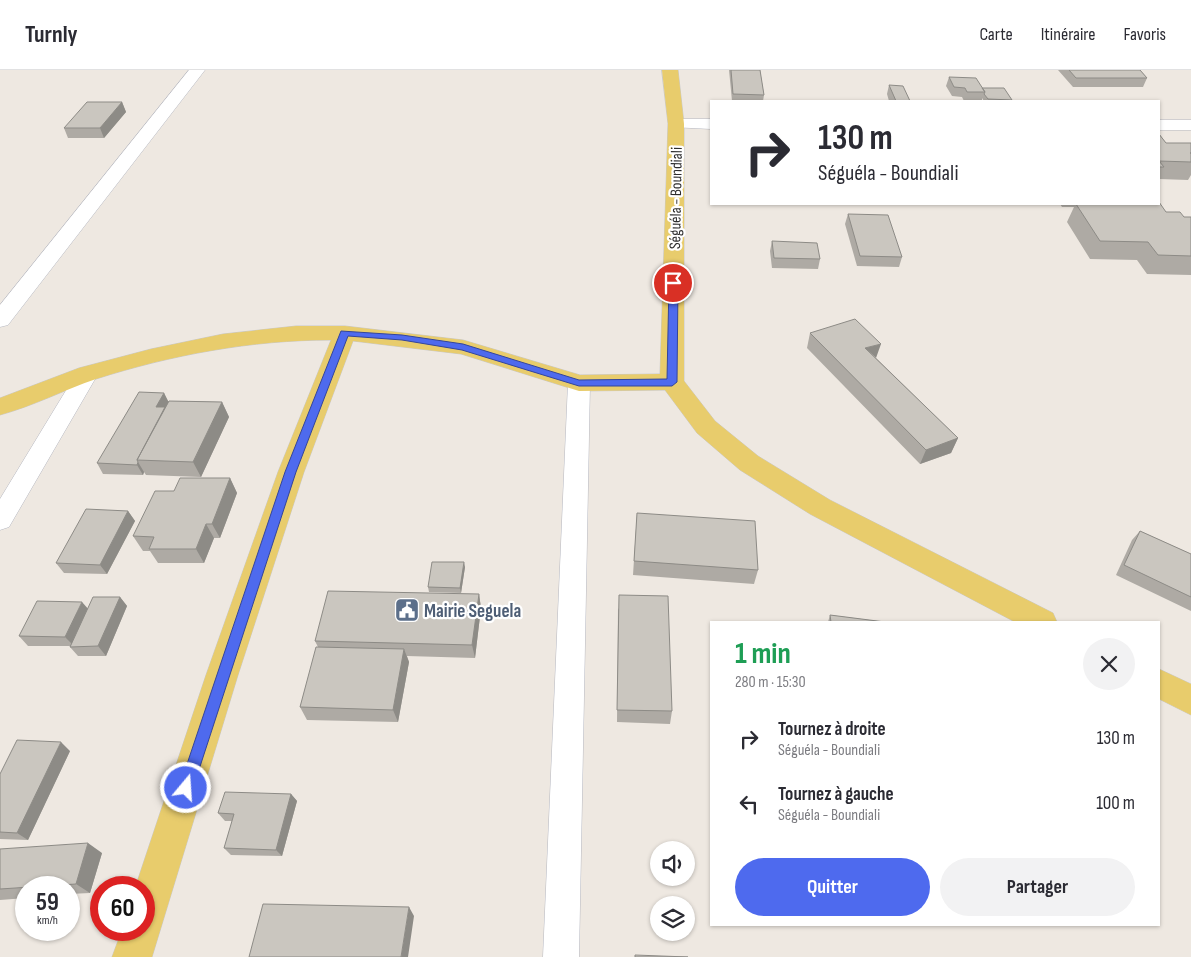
<!DOCTYPE html>
<html lang="fr">
<head>
<meta charset="utf-8">
<style>
  :root { --surface:#fff; --page:#f2f2f3; --text:#2b2b33; --muted:#7c7c81; --line:#e1e1e2; --accent:#4e6aee }
  body { margin:0; font-family:"Sofia Sans Condensed",sans-serif; background:var(--page); color:var(--text); height:100vh; display:flex; flex-direction:column; font-size:19px; white-space:nowrap }
  * { box-sizing:border-box; margin:0 }
  p { font-size:16px; color:var(--muted) }
  .icon { flex:none; width:28px; height:28px; fill:none; stroke:currentColor; stroke-width:2; stroke-linecap:round; stroke-linejoin:round }
  .map { position:relative; flex:1; overflow:hidden }
  .details { position:absolute; left:710px; top:551px; width:450px; height:305px; display:flex; flex-direction:column; background:var(--surface); border-radius:0px; box-shadow:0 1px 4px #0004 }
  .details>* { flex:none }
  .hud { position:absolute; left:710px; top:30px; width:450px; height:105px; border-radius:0px; box-shadow:0 1px 4px #0004; background:#fff; color:var(--text); overflow:hidden }
  .fabs { position:absolute; left:650px; top:771px; display:grid; gap:10px }
  .fabs a { display:grid; place-items:center; width:45px; height:45px; border-radius:50%; background:var(--surface); box-shadow:0 1px 4px #0004; font-size:25px }
  .speed { position:absolute; left:15px; top:806px; display:flex; gap:10px; font-size:25px; font-weight:700; text-align:center }
  .speed>* { display:grid; place-content:center; width:65px; height:65px; border-radius:50%; background:var(--surface); box-shadow:0 1px 4px #0004; line-height:1 }
  .speed small { font-size:12px; font-weight:400 }
  .speed .limit { border:8px solid #d22; background:#fff; color:#111 }
  .pin { position:absolute; display:grid; place-items:center; width:42px; height:42px; color:#fff; margin:-21px; border:2px solid #fff; border-radius:50%; box-shadow:0 1px 5px #0007 }
  .me { position:absolute; width:55px; margin:-28px; rotate:18deg; stroke-linejoin:round; filter:drop-shadow(0 0 4px #0008) }
  .turn { display:flex; align-items:center; gap:18px; height:105px; padding:0 25px; font-size:22px }
  .turn .icon { width:65px; height:65px; stroke-width:2.5 }
  .turn b { display:block; font-size:35px; line-height:42px }
  .round { display:grid; place-items:center; flex:none; width:52px; height:52px; border-radius:26px; background:var(--page) }
  .summary { display:flex; align-items:center; justify-content:space-between; height:85px; padding:0 25px }
  h1 { font-size:30px; font-weight:700; line-height:38px; color:#1e9e55 }
  .button { display:flex; gap:10px; margin-top:auto; padding:10px 25px }
  .button a { flex:1; height:58px; border-radius:30px; background:var(--accent); color:#fff; font-size:20px; font-weight:700; line-height:58px; text-align:center }
  .button a+a { background:var(--page); color:var(--text) }
  ul { padding:0; list-style:none }
  li { display:flex; align-items:center; gap:15px; height:65px; padding:0 25px }
  li div { flex:1 }
  li b { display:block; font-size:19px }
  li em { font-style:normal }
  header { display:flex; align-items:center; gap:30px; box-sizing:border-box; height:70px; padding:0 25px; background:var(--surface); border-bottom:1px solid var(--line) }
  header strong { font-size:24px }
  nav { display:flex; gap:28px; margin-inline-start:auto; font-size:18px }
  .map>svg:first-child { display:block }
</style>
</head>
<body>
<header>
<strong>Turnly</strong>
<nav><a>Carte</a><a>Itinéraire</a><a>Favoris</a></nav>
</header>
<div class="map">
<svg width="1191" height="887" viewBox="0 0 1191 887">
  <rect width="100%" height="100%" fill="#eee8e1"/>
  <g fill="none" stroke-linecap="round" stroke-linejoin="round">
    <defs>
      <path id="minor" d="M676,49H711V59L671,57L668,54L671,51Z
        M1159,50H1191V60H1159Z
        M87,297L95,299L98,304L9,457L0,460V429L79,299Z
        M579,306L587,308L590,313L579,887H543L568,313L571,308Z"/>
      <path id="secondary" d="M189,0H205L8,255L0,257V235Z"/>
      <path id="primary" d="M662,0H678L684,54V311L715,351L758,386L830,430L1053,543L1057,552H1015L810,444L740,400L697,363L665,320L579,321L461,284L353,271L304,402L238,605L152,887H112L122,860H144V818H135L206,605L278,402L331,270C252,270 171,285 96,309C64,320 33,336 0,345V328L79,298L151,279L223,264L296,256H345L463,270L580,305L660,304L668,54Z
        M1159,599L1191,614V645L1159,629Z"/>
    </defs>
    <use href="#minor" stroke="#b5b7c0" stroke-width="1"/>
    <use href="#secondary" stroke="#b5b7c0" stroke-width="1"/>
    <use href="#primary" stroke="#c9c9c9" stroke-width="1"/>
    <use href="#minor" fill="#fff" fill-rule="evenodd"/>
    <use href="#secondary" fill="#fff" fill-rule="evenodd"/>
    <use href="#primary" fill="#e8cc6c" fill-rule="evenodd"/>
  </g>
  <path fill="#aeaaa4" d="M729,0H760L764,25L763,31H732Z
    M1058,0H1140L1147,8L1143,17H1073Z
    M949,7L982,18L1012,30L1011,31H984L982,28V31H964L962,27L952,26L946,16Z
    M889,15L910,31H889L887,24Z
    M122,32L126,42L104,68H68L64,58Z
    M1159,64L1166,73H1191V105L1188,110L1159,109Z
    M1060,134H1159L1166,142L1184,147H1191V205L1147,204L1137,190L1090,189L1067,152L1074,137H1062Z
    M848,144L902,187L899,197L857,196L845,154Z
    M772,171L820,189L818,199L772,198L770,181Z
    M810,263L876,288L958,368L951,383L920,394L807,278Z
    M164,323L168,331L222,332L229,347L201,407L146,405L144,402L143,405L103,404L97,393Z
    M230,408L237,423L220,468H214L204,493H158L150,481H143L133,466L174,421Z
    M128,441L135,451L107,504L64,503L56,493Z
    M637,443L758,500L754,514L633,505Z
    M1140,461L1191,484V541L1116,505L1132,470Z
    M465,497L461,523L429,522L428,517Z
    M479,524L481,538L475,588L407,586L409,592L398,652L307,650L300,637L318,577L315,571Z
    M120,527L127,536L106,586H78L70,577V576H28L19,566L88,538Z
    M618,538L672,641L670,654L617,652Z
    M830,545L885,552H828Z
    M70,681L28,770L0,769V704Z
    M291,724L297,731L282,786L231,785L224,778L232,751H225L218,743Z
    M0,779L102,783L90,823L69,824V818H26V828L0,830Z"/>
  <path fill="#8d8b86" d="M122,32L126,42L104,68L100,58Z
    M881,274L876,288L865,278Z
    M164,323L169,333L162,347L156,337Z
    M222,332L229,347L201,407L193,392Z
    M958,368L951,383L920,394L926,380Z
    M138,392L144,402L143,405L137,395Z
    M230,408L237,423L220,468L212,454Z
    M128,441L135,451L107,504L100,495Z
    M206,454L214,468L204,493L196,479Z
    M464,492L465,497L461,523L460,518Z
    M479,524L481,538L475,588L472,575Z
    M120,527L127,536L106,586L98,576Z
    M82,532L90,541L74,576L65,567Z
    M404,579L409,592L398,652L393,640Z
    M61,672L70,681L28,770L17,763Z
    M291,724L297,731L282,786L276,780Z
    M88,773L102,783L90,823L76,814Z
    M409,837L414,846L408,887H401Z"/>
  <path fill="#cac6bf" stroke="#8d8b86" d="M731,0H760L764,25L733,24Z
    M1069,0H1140L1147,8H1076Z
    M949,7L976,8L985,22H967L965,18L954,17Z
    M889,15L903,16L910,31H896Z
    M982,18H1004L1012,30L988,29L984,24L985,22Z
    M87,32H122L100,58H64Z
    M1159,64L1166,73H1191V83H1190H1191V92L1159,91L1164,97H1159Z
    M1159,132L1166,142H1180L1184,147H1191V186L1158,185L1148,172L1100,171L1076,134H1159Z
    M848,144L888,145L902,187L860,186Z
    M772,171L817,173L820,189L774,188Z
    M855,249L881,274L865,278L958,368L926,380L810,263Z
    M139,322L164,323L156,337H165L137,390L138,392L137,395L97,393Z
    M169,331L222,332L193,392L137,390Z
    M180,408H230L212,454H206L196,479H149L154,467L133,466L155,421H174Z
    M86,439L128,441L100,495L56,493Z
    M637,443L755,451L758,500L634,491Z
    M1140,461L1191,484V527L1124,495Z
    M432,492H464L460,518L428,517Z
    M328,521L479,524L472,575L315,571Z
    M619,525L668,526L672,641L617,640Z
    M93,527H120L98,576L70,577Z
    M37,531L82,532L65,567L19,566Z
    M830,545L885,552H831Z
    M316,577L404,579L393,640L300,637Z
    M17,670L61,672L17,763L0,762V704Z
    M225,722L291,724L276,780L224,778L234,744L218,743Z
    M88,773L76,814L0,819V779Z
    M263,834L409,837L401,887H249Z
    M635,885L688,887H635Z"/>
  <path fill="#4e6aee" stroke="#33459b" d="M673,210L678,213L677,312L672,316H579L462,280L402,270L348,266L296,402L193,718L191,723L186,725L181,723L179,718L285,402L341,261L402,265L463,274L579,310L667,309L669,213Z"/>
  <defs>
    <symbol id="civic-square" viewBox="-11 -11 22 22"><rect x="-9" y="-9" width="18" height="18" rx="4" fill="#5c6f8a" stroke="#fff"/><path d="M-.6-6.5H3V-4.5H.6V-3L4-1V1h2V6H-6V1h2V-1L-.6-3ZM-1.2 2.5V6h2.4V2.5Z" fill="#fff"/></symbol>
  </defs>
  <g fill-rule="evenodd">
    <use href="#civic-square" x="393" y="526" width="28" height="28"/>
  </g>
  <g text-anchor="middle" stroke-width="4.5" stroke-linejoin="round" paint-order="stroke">
    <g font-size="16" fill="#2e2e2e" stroke="#fff">
      <text transform="translate(675 128) rotate(-89)" y="6">Séguéla - Boundiali</text>
    </g>
    <g font-size="19" font-weight="bold" fill="#4e5e75" stroke="#fff" text-anchor="start">
      <text x="424" y="547">Mairie Seguela</text>
    </g>
  </g>
</svg>
<div class="fabs">
<a><svg class="icon" aria-label="sound" viewBox="0 0 24 24"><path d="M4 9h4l5-4v14l-5-4H4zM17 9q2 3 0 6"/></svg></a>
<a><svg class="icon" aria-label="layers" viewBox="0 0 24 24"><path d="M12 4l9 5-9 5-9-5zM3 14l9 5 9-5"/></svg></a>
</div>
<div class="speed"><div>59<small>km/h</small></div><div class="limit">60</div></div>
<div class="pin" style="left:673px;top:213px;background:#d93025"><svg class="icon" aria-label="arrive" viewBox="0 0 24 24"><path d="M6 21V4h12l-3 4 3 4H6"/></svg></div>
<svg class="me" style="left:186px;top:718px" viewBox="-20 -20 40 40"><circle r="17" fill="#4e6aee" stroke="#fff" stroke-width="3"/><path d="M0-11L8 9 0 5-8 9z" fill="#fff"/></svg>
<div class="hud">
<div class="turn"><svg class="icon" aria-label="right" viewBox="0 0 24 24"><path d="M7 20v-9h11M14 6l5 5-5 5"/></svg><div><b>130 m</b>Séguéla - Boundiali</div></div>
</div>
<section class="details">
<div class="summary"><div><h1>1 min</h1><p>280 m · 15:30</p></div><a class="round"><svg class="icon" aria-label="close" viewBox="0 0 24 24"><path d="M6 6l12 12M18 6L6 18"/></svg></a></div>
<ul>
<li><svg class="icon" aria-label="right" viewBox="0 0 24 24"><path d="M7 20v-9h11M14 6l5 5-5 5"/></svg><div><b>Tournez à droite</b><p>Séguéla - Boundiali</p></div><em>130 m</em></li>
<li><svg class="icon" aria-label="left" viewBox="0 0 24 24"><path d="M17 20v-9H6M10 6l-5 5 5 5"/></svg><div><b>Tournez à gauche</b><p>Séguéla - Boundiali</p></div><em>100 m</em></li>
</ul>
<div class="button"><a>Quitter</a><a>Partager</a></div>
</section>
</div>
</body>
</html>
